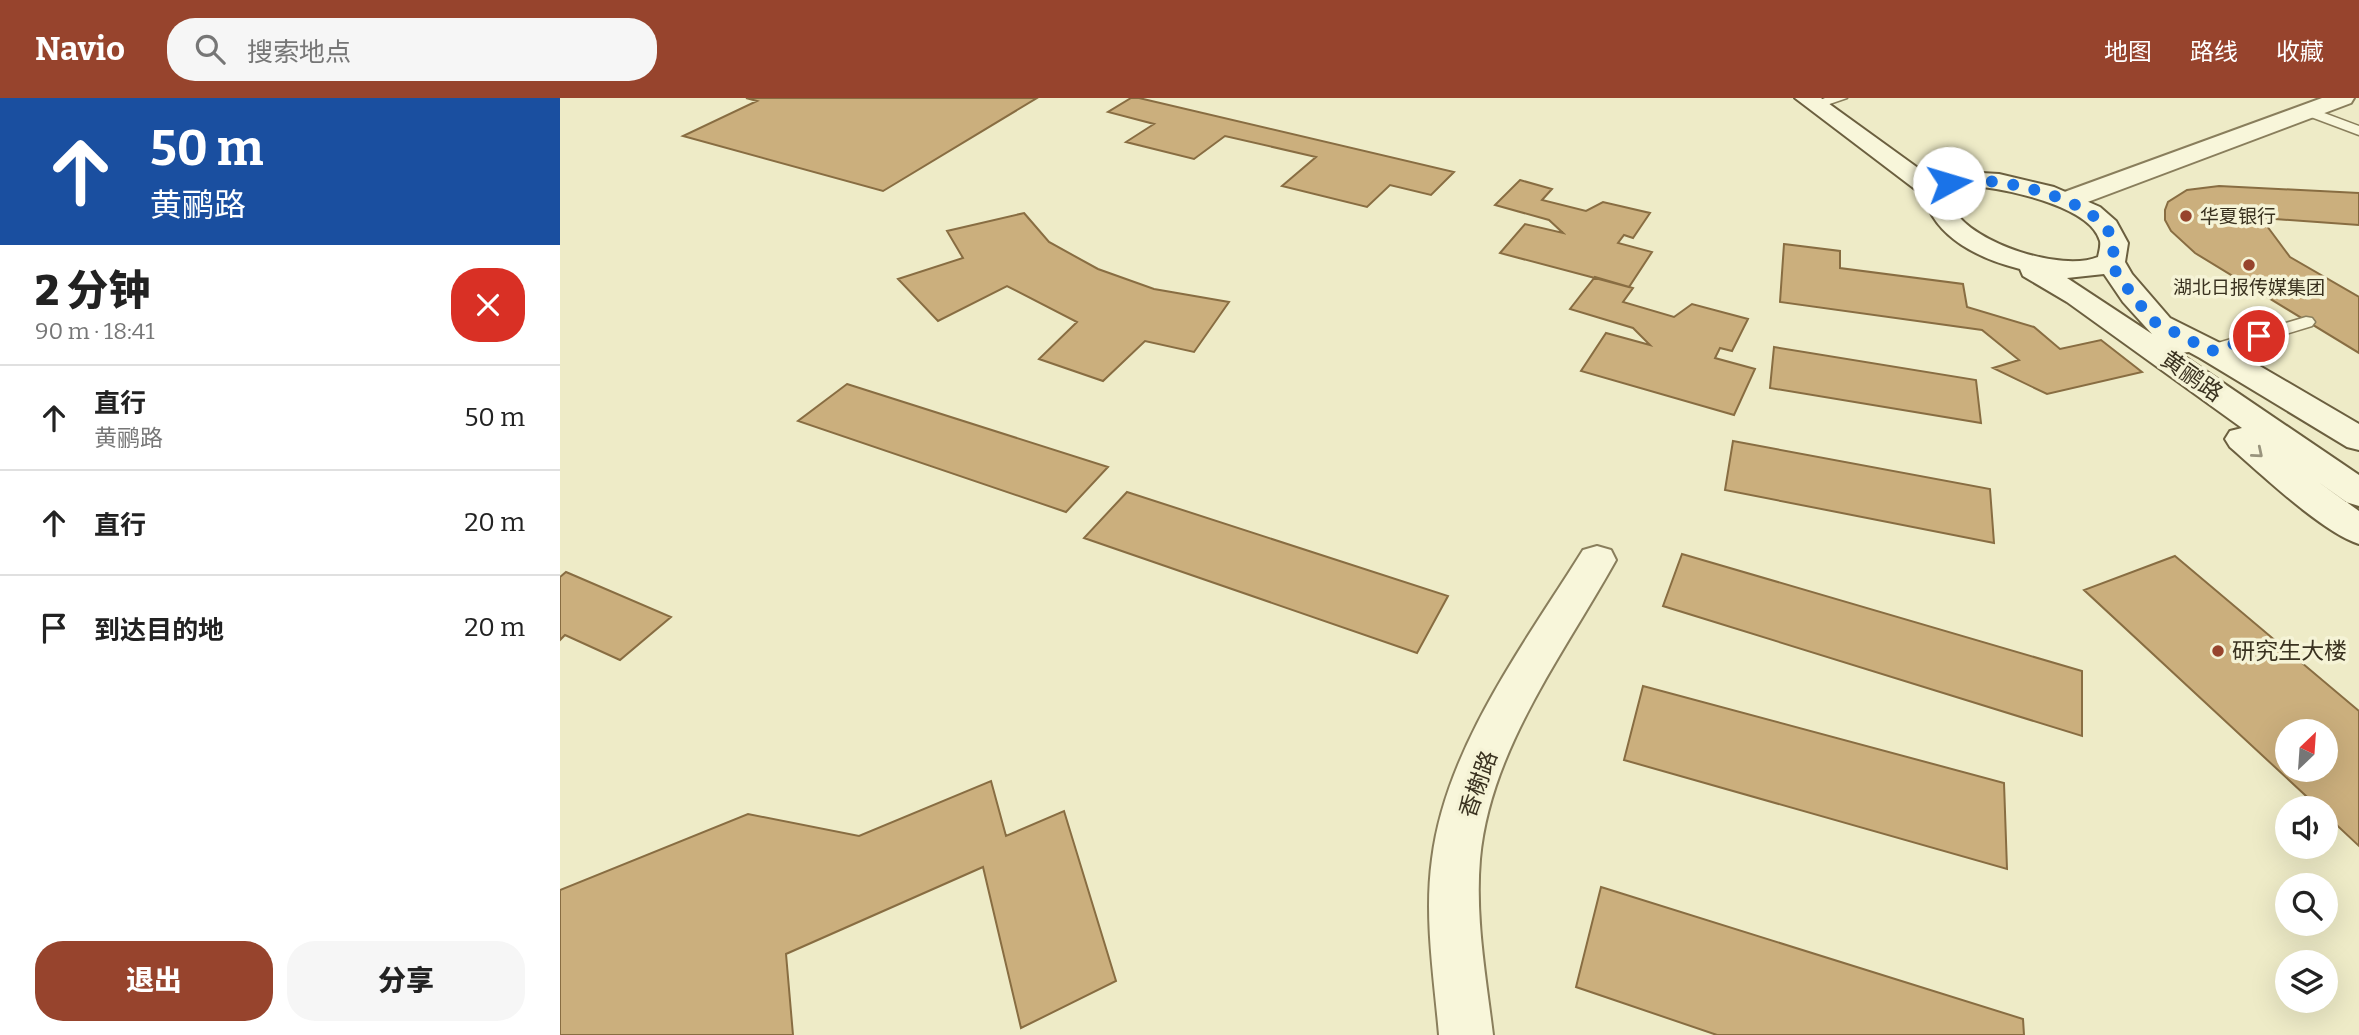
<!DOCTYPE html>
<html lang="zh">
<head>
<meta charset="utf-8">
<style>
  :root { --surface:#fff; --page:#f6f6f6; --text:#222; --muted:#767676; --line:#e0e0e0; --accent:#97442d }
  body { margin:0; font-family:Bitter,"Noto Sans SC",serif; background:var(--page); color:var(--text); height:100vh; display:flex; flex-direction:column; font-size:26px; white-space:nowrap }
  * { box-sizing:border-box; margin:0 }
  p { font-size:23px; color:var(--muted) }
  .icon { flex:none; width:38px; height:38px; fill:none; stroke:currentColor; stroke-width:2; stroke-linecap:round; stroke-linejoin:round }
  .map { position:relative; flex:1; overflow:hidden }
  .details { display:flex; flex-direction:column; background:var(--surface); width:560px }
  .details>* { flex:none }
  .guide { background:#1a4fa0; color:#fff; overflow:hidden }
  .needle { width:46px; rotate:25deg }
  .buttons { position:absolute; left:1715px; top:621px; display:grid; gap:14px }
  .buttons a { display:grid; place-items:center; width:63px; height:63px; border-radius:50%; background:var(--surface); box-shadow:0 7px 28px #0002; font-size:35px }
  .pin { position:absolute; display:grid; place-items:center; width:60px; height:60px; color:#fff; margin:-30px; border:4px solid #fff; border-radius:50%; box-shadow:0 2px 7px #0007 }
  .me { position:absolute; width:77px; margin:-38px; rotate:84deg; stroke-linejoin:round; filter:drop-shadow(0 0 5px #0008) }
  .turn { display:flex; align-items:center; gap:24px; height:147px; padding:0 35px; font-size:32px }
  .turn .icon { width:91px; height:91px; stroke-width:2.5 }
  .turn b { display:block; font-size:49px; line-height:60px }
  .round { display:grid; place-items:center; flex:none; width:74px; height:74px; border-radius:28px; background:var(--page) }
  .summary { display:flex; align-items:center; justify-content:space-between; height:119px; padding:0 35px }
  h1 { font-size:42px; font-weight:800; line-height:52px }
  .primary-button { display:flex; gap:14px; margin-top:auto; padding:14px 35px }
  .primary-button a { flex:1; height:80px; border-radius:28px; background:var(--accent); color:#fff; font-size:28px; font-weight:800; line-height:80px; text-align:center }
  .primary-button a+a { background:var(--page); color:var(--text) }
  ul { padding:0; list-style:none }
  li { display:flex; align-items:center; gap:21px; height:105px; padding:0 35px; border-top:2px solid var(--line) }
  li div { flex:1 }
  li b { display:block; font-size:26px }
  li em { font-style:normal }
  header { display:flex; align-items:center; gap:42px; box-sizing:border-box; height:98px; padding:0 35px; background:var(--accent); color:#fff }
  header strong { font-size:33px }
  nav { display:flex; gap:38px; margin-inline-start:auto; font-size:24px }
  .search { width:490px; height:63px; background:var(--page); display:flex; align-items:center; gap:18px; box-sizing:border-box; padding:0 24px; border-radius:28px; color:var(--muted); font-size:26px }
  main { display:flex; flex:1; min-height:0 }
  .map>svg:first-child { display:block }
</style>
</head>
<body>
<header>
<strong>Navio</strong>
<div class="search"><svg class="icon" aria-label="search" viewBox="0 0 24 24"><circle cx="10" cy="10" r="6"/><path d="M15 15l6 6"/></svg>搜索地点</div>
<nav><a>地图</a><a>路线</a><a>收藏</a></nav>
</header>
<main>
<section class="details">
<div class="guide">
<div class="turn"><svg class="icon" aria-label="ahead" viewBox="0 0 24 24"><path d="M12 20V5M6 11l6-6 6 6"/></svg><div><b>50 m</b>黄鹂路</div></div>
</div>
<div class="summary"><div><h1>2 分钟</h1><p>90 m · 18:41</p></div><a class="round" style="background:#d93025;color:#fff"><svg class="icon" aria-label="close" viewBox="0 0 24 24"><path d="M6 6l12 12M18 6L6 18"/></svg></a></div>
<ul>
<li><svg class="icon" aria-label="ahead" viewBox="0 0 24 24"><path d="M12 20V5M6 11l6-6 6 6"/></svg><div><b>直行</b><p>黄鹂路</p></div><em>50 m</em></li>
<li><svg class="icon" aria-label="ahead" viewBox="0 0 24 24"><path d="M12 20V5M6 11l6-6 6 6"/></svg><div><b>直行</b></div><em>20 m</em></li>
<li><svg class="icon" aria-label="arrive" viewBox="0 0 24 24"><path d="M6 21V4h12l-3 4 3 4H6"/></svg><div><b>到达目的地</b></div><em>20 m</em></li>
</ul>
<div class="primary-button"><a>退出</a><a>分享</a></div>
</section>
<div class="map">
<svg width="1799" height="937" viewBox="0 0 1799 937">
  <rect width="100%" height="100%" fill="#eeebc7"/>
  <path fill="#cbaf7d" stroke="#886d42" stroke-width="2" fill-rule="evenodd" d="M186,0H477L323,93L123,38L197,3Z
    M571,0H579L894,74L871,97L830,87L807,109L722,88L756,59L665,38L634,61L566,44L594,26L548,14Z
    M960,82L992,91L982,102L1026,113L1043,104L1090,115L1073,140L1064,137L1058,145L1092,154L1069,189L940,155L965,126L1003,135L989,122L935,107Z
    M1659,88L1799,95V127L1701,120L1730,159L1799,199V255L1635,155L1611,133L1605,122V112L1608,104L1627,92Z
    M464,115L489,144L538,171L594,191L669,204L634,254L585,243L543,283L479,261L517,224L447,188L378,223L338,181L403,160L387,133Z
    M1224,146L1280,153V170L1403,186L1407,209L1474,229L1500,251L1541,242L1582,274L1487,296L1433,270L1459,262L1422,232L1220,204Z
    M1035,179L1073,190L1063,204L1114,219L1132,206L1188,221L1172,253L1160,250L1155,260L1195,271L1174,317L1021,273L1046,235L1090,247L1073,230L1010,211Z
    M1214,249L1416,282L1421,325L1210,290Z
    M287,286L548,369L506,414L238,323Z
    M1173,343L1430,391L1434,445L1165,392Z
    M567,394L888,498L857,555L524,440Z
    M1122,456L1522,573V638L1103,508Z
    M1615,458L1799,613V748L1766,717V710H1759L1524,492ZM1727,634H1766V672H1727Z
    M6,474L111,519L60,562L5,537L0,542V479Z
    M1083,588L1444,685L1447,771L1064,662Z
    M431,683L446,738L504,713L556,883L461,930L423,769L226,856L233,937H0V792L188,716L299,738Z
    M1041,789L1463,921L1464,937H1157L1016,889Z"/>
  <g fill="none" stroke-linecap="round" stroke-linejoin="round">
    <defs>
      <path id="lane" d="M1265,0H1287L1255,11L1248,7Z
        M1748,9L1799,28V37L1743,16L1741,13Z
        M1746,219L1752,220L1755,224L1752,228L1651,259L1642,253L1644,249Z"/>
      <path id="street" d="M1762,0H1794L1791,5L1517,108L1508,110L1499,108L1495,102L1499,96Z
        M1037,448L1051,452L1056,462C1004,556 930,651 920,761C915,820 926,879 933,937H879C874,879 864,819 872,761C886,649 965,545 1023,452Z"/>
      <path id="secondary" d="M1235,0H1261L1376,83L1404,74L1439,76L1494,89L1540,109L1556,123L1568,145L1565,164L1572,176L1610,220L1662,246L1799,326V352L1787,349L1640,260L1629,254L1619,255L1799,377V408L1786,404L1757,383L1799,413V446C1762,434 1701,376 1670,349L1665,341L1670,333L1682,330L1507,204L1463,178L1460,171C1420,161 1375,140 1364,98ZM1423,89C1453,93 1531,109 1540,143C1541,148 1539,154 1538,159C1502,174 1414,146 1394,112C1392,108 1391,102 1389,97L1402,90ZM1544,176L1563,204L1592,236L1507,180Z"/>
    </defs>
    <use href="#lane" stroke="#897e5c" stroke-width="3"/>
    <use href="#street" stroke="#897e5c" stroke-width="4"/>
    <use href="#secondary" stroke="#6b5f3f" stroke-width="4"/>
    <use href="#lane" fill="#f8f6da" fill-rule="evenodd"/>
    <use href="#street" fill="#f8f6da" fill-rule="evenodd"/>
    <use href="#secondary" fill="#f8f6da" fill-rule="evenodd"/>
  </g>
  <defs><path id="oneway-chevron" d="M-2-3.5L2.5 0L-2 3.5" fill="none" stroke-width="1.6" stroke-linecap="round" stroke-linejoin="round" transform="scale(1.75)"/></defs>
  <use stroke="#99947d" href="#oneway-chevron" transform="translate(1698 355) rotate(40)"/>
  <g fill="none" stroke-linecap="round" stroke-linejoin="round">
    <path stroke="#1a73e8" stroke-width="12" stroke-dasharray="0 21.6" d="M1389,85C1427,72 1579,107 1550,164L1561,182L1593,223L1651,253L1699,238"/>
  </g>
  <g fill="#97442d" stroke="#f5f3d6" stroke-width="2.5">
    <circle cx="1626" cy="118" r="7"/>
    <circle cx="1689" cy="167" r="7"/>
    <circle cx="1658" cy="553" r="7"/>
  </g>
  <g text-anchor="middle" stroke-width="7" stroke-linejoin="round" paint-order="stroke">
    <g font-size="19" fill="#3a3220" stroke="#f5f3d6" text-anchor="start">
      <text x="1640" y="125">华夏银行</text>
      <text x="1689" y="196" text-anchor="middle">湖北日报传媒集团</text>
    </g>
    <g font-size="23" fill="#3a3220" stroke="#f5f3d6">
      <text transform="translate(1632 278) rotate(35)" y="8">黄鹂路</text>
      <text transform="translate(918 686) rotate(-70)" y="8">香榭路</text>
    </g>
    <g font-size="23" fill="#3a3220" stroke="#f5f3d6" text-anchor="start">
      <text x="1672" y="561">研究生大楼</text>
    </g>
  </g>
</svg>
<div class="buttons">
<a><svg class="needle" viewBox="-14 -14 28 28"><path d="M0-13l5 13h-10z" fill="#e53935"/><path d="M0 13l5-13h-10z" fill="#767676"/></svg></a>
<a><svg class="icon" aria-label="sound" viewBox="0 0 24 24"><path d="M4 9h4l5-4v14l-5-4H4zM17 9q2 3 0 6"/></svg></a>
<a><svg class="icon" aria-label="search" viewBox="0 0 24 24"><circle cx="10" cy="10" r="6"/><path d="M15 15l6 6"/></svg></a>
<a><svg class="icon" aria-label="layers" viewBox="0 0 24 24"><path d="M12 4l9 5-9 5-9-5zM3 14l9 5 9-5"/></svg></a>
</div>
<div class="pin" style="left:1699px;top:238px;background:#d93025"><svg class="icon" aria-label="arrive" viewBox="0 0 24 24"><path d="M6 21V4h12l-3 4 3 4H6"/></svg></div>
<svg class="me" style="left:1389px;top:85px" viewBox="-20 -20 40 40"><circle r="19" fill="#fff"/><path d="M0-13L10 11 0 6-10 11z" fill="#1a73e8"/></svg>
</div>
</main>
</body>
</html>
